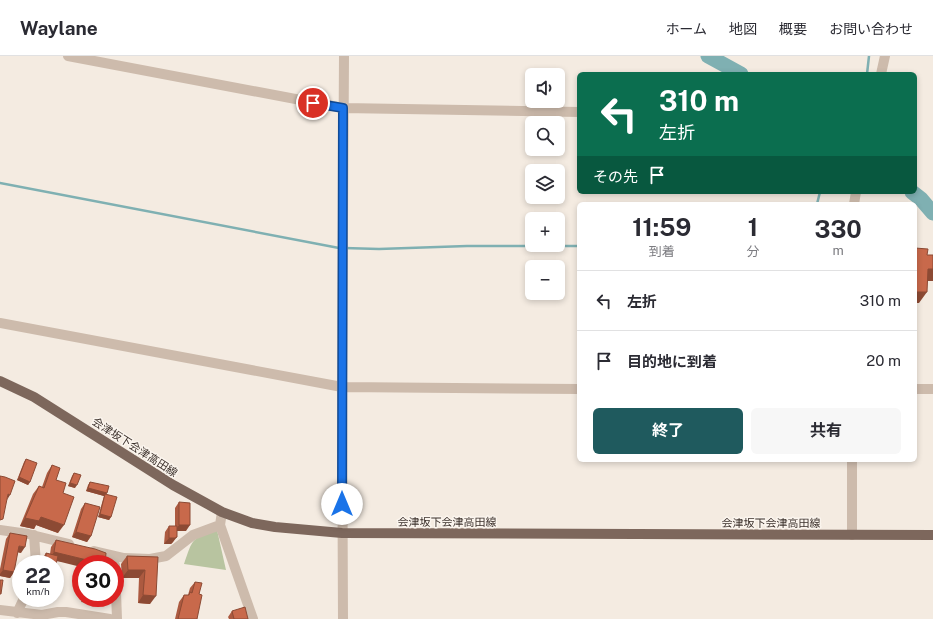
<!DOCTYPE html>
<html lang="ja">
<head>
<meta charset="utf-8">
<style>
  :root { --surface:#fff; --page:#f7f7f7; --text:#2b2b33; --muted:#7c7c81; --line:#e1e1e2; --accent:#1f5a5e }
  body { margin:0; font-family:"Public Sans","Noto Sans JP",sans-serif; background:var(--page); color:var(--text); height:100vh; display:flex; flex-direction:column; font-size:15px; white-space:nowrap }
  * { box-sizing:border-box; margin:0 }
  p { font-size:13px; color:var(--muted) }
  .icon { flex:none; width:22px; height:22px; fill:none; stroke:currentColor; stroke-width:2; stroke-linecap:round; stroke-linejoin:round }
  .map { position:relative; flex:1; overflow:hidden }
  .sheet { position:absolute; left:577px; top:146px; width:340px; height:260px; display:flex; flex-direction:column; background:var(--surface); border-radius:6px; box-shadow:0 2px 6px #0003 }
  .sheet>* { flex:none }
  .banner { position:absolute; left:577px; top:16px; width:340px; height:122px; border-radius:6px; box-shadow:0 2px 6px #0003; background:#0b6e4f; color:#fff; overflow:hidden }
  .buttons { position:absolute; left:525px; top:12px; display:grid; gap:8px }
  .buttons a { display:grid; place-items:center; width:40px; height:40px; border-radius:6px; background:var(--surface); box-shadow:0 2px 6px #0003; font-size:20px }
  .speed { position:absolute; left:12px; top:499px; display:flex; gap:8px; font-size:20px; font-weight:700; text-align:center }
  .speed>* { display:grid; place-content:center; width:52px; height:52px; border-radius:50%; background:var(--surface); box-shadow:0 2px 6px #0003; line-height:1 }
  .speed small { font-size:10px; font-weight:400 }
  .speed .limit { border:6px solid #d22; background:#fff; color:#111 }
  .pin { position:absolute; display:grid; place-items:center; width:34px; height:34px; color:#fff; margin:-17px; border:2px solid #fff; border-radius:50%; box-shadow:0 1px 4px #0007 }
  .me { position:absolute; width:44px; margin:-22px; rotate:0deg; stroke-linejoin:round; filter:drop-shadow(0 0 3px #0008) }
  .turn { display:flex; align-items:center; gap:14px; height:84px; padding:0 16px; font-size:18px }
  .turn .icon { width:52px; height:52px; stroke-width:2.5 }
  .turn b { display:block; font-size:28px; line-height:34px }
  .then { display:flex; align-items:center; height:38px; padding:0 16px; background:#0003; gap:8px; font-size:15px }
  .eta { display:flex; justify-content:space-evenly; align-items:center; height:68px; text-align:center }
  .eta b { font-size:24px; font-weight:700; line-height:28px }
  .button { display:flex; gap:8px; margin-top:auto; padding:8px 16px }
  .button a { flex:1; height:46px; border-radius:6px; background:var(--accent); color:#fff; font-size:16px; font-weight:700; line-height:46px; text-align:center }
  .button a+a { background:var(--page); color:var(--text) }
  ul { padding:0; list-style:none }
  li { display:flex; align-items:center; gap:12px; height:60px; padding:0 16px; border-top:1px solid var(--line) }
  li div { flex:1 }
  li b { display:block; font-size:15px }
  li em { font-style:normal }
  header { display:flex; align-items:center; gap:24px; box-sizing:border-box; height:56px; padding:0 20px; background:var(--surface); border-bottom:1px solid var(--line) }
  header strong { font-size:19px }
  nav { display:flex; gap:22px; margin-inline-start:auto; font-size:14px }
  .map>svg:first-child { display:block }
</style>
</head>
<body>
<header>
<strong>Waylane</strong>
<nav><a>ホーム</a><a>地図</a><a>概要</a><a>お問い合わせ</a></nav>
</header>
<div class="map">
<svg width="933" height="563" viewBox="0 0 933 563">
  <rect width="100%" height="100%" fill="#f4ebe1"/>
  <path fill="#b8c4a0" d="M217,474L226,514L184,508C193,483 190,483 217,474Z"/>
  <g fill="none" stroke-linecap="round" stroke-linejoin="round">
    <path stroke="#7fb0b2" stroke-width="2.5" d="M867,18L869,0
      M0,127L339,192
      M817,148L820,136
      M344,192L379,193L467,190H579"/>
    <path stroke="#7fb0b2" stroke-width="15" d="M708,0L741,18
      M912,136L921,143L933,157"/>
    <path stroke="#cdbbac" stroke-width="10" d="M68,0L343,52L579,56
      M854,148L856,136
      M0,267L342,331L579,333
      M915,333H933
      M222,456L220,469L253,563
      M0,474L28,478L69,488
      M34,479L36,508
      M852,479V404
      M94,495L124,502L150,503L166,500L193,479L220,469
      M115,509L117,563
      M0,554L42,559L58,556H66L110,563
      M17,557L24,542
      M343,563L342,331L344,0"/>
    <path stroke="#cdbbac" stroke-width="10" d="M881,18L885,0"/>
    <path stroke="#7d675c" stroke-width="10" d="M0,325L34,341L173,429L222,456L252,467L275,471L342,477L933,479"/>
  </g>
  <path fill="#ac5a40" d="M26,403L30,426L28,429L17,424L24,406Z
    M52,409L56,424L63,437L58,477L36,469L34,473L20,470L33,438L39,430L42,431L47,417Z
    M74,417L75,432L68,430L72,420Z
    M90,426L107,437L106,438L111,461L109,464L98,461L104,440L86,435L88,429Z
    M179,446L186,475H177L173,486L171,488H164L165,476L169,470H175V452Z
    M85,447L91,480L87,486L72,481L81,453Z
    M10,477L21,497L17,496L14,516L10,522L0,520V513L6,483Z
    M56,484L105,508H81L57,505L55,508H42V503L46,497L50,498L51,491Z
    M127,500L158,501L150,548L138,547L139,522H122L121,508Z
    M195,526L199,538L197,563H175L179,546L184,539H188L190,532Z
    M232,555L248,563H229L228,561Z"/>
  <path fill="#8c4a34" d="M928,213H933V225H920Z
    M915,236H927L919,247H915Z
    M19,421L30,426L28,429L17,424Z
    M70,427L77,429L75,432L68,430Z
    M88,432L107,437L105,440V438L104,440L86,435Z
    M8,438L10,439L7,444Z
    M100,458L111,461L109,464L98,461Z
    M41,461L64,469L58,477L36,469L34,473L20,470L25,462Z
    M179,469H190L186,475H175Z
    M76,476L91,480L87,486L72,481Z
    M177,481L173,486L171,488H164L169,482Z
    M19,490L25,491L21,497L14,495Z
    M54,496L91,505L88,508H81V511L49,503Z
    M3,514L14,516L10,522L0,520V518Z
    M128,514H145L139,522H122Z
    M143,539L156,540L150,548L138,547Z
    M84,542H100L96,548L81,546Z"/>
  <path fill="#c8694b" stroke="#8c4a34" d="M915,192L928,193L927,199H933V213H928L927,236H915Z
    M26,403L37,407L30,426L19,421Z
    M52,409L60,412L56,424L66,427L63,437L74,441L64,469L41,461L39,465L25,462L39,430L44,432Z
    M74,417L81,419L77,429L70,427Z
    M0,420L5,421L15,425L10,439L8,438L3,463L0,464Z
    M90,426L109,430L107,437L88,432Z
    M105,438L117,441L111,461L100,458Z
    M179,446L190,447V469H179Z
    M85,447L100,451L91,480L76,476Z
    M169,470H177V481L175,482H169Z
    M10,477L27,480L25,491L19,490L14,516L3,514Z
    M56,484L95,493L106,497L105,508H90L91,505L54,496Z
    M46,497L58,500L55,513V508H42L46,505Z
    M127,500L158,501L156,540L143,539L145,514H128Z
    M0,524H3L1,538H0Z
    M195,526L202,527L199,538L202,539L197,563H178L184,539H189L190,536L192,537Z
    M245,551L248,563H234L232,555Z"/>
  <g fill="none" stroke-linecap="round" stroke-linejoin="round">
    <defs>
      <path id="route" d="M313,47L343,52L342,448"/>
    </defs>
    <use href="#route" stroke="#114b97" stroke-width="10"/>
    <use href="#route" stroke="#1a73e8" stroke-width="7"/>
  </g>
  <g text-anchor="middle" stroke-width="3" stroke-linejoin="round" paint-order="stroke">
    <g font-size="11" fill="#3b302b" stroke="#fbf5ee">
      <text transform="translate(135 391) rotate(33)" y="4">会津坂下会津高田線</text>
      <text x="447" y="470">会津坂下会津高田線</text>
      <text x="771" y="471">会津坂下会津高田線</text>
    </g>
  </g>
</svg>
<div class="buttons">
<a><svg class="icon" aria-label="sound" viewBox="0 0 24 24"><path d="M4 9h4l5-4v14l-5-4H4zM17 9q2 3 0 6"/></svg></a>
<a><svg class="icon" aria-label="search" viewBox="0 0 24 24"><circle cx="10" cy="10" r="6"/><path d="M15 15l6 6"/></svg></a>
<a><svg class="icon" aria-label="layers" viewBox="0 0 24 24"><path d="M12 4l9 5-9 5-9-5zM3 14l9 5 9-5"/></svg></a>
<a>+</a>
<a>−</a>
</div>
<div class="speed"><div>22<small>km/h</small></div><div class="limit">30</div></div>
<div class="pin" style="left:313px;top:47px;background:#d93025"><svg class="icon" aria-label="arrive" viewBox="0 0 24 24"><path d="M6 21V4h12l-3 4 3 4H6"/></svg></div>
<svg class="me" style="left:342px;top:448px" viewBox="-20 -20 40 40"><circle r="19" fill="#fff"/><path d="M0-13L10 11 0 6-10 11z" fill="#1a73e8"/></svg>
<div class="banner">
<div class="turn"><svg class="icon" aria-label="left" viewBox="0 0 24 24"><path d="M17 20v-9H6M10 6l-5 5 5 5"/></svg><div><b>310 m</b>左折</div></div>
<div class="then">その先<svg class="icon" aria-label="arrive" viewBox="0 0 24 24"><path d="M6 21V4h12l-3 4 3 4H6"/></svg></div>
</div>
<section class="sheet">
<div class="eta">
<div><b>11:59</b><p>到着</p></div>
<div><b>1</b><p>分</p></div>
<div><b>330</b><p>m</p></div>
</div>
<ul>
<li><svg class="icon" aria-label="left" viewBox="0 0 24 24"><path d="M17 20v-9H6M10 6l-5 5 5 5"/></svg><div><b>左折</b></div><em>310 m</em></li>
<li><svg class="icon" aria-label="arrive" viewBox="0 0 24 24"><path d="M6 21V4h12l-3 4 3 4H6"/></svg><div><b>目的地に到着</b></div><em>20 m</em></li>
</ul>
<div class="button"><a>終了</a><a>共有</a></div>
</section>
</div>
</body>
</html>
